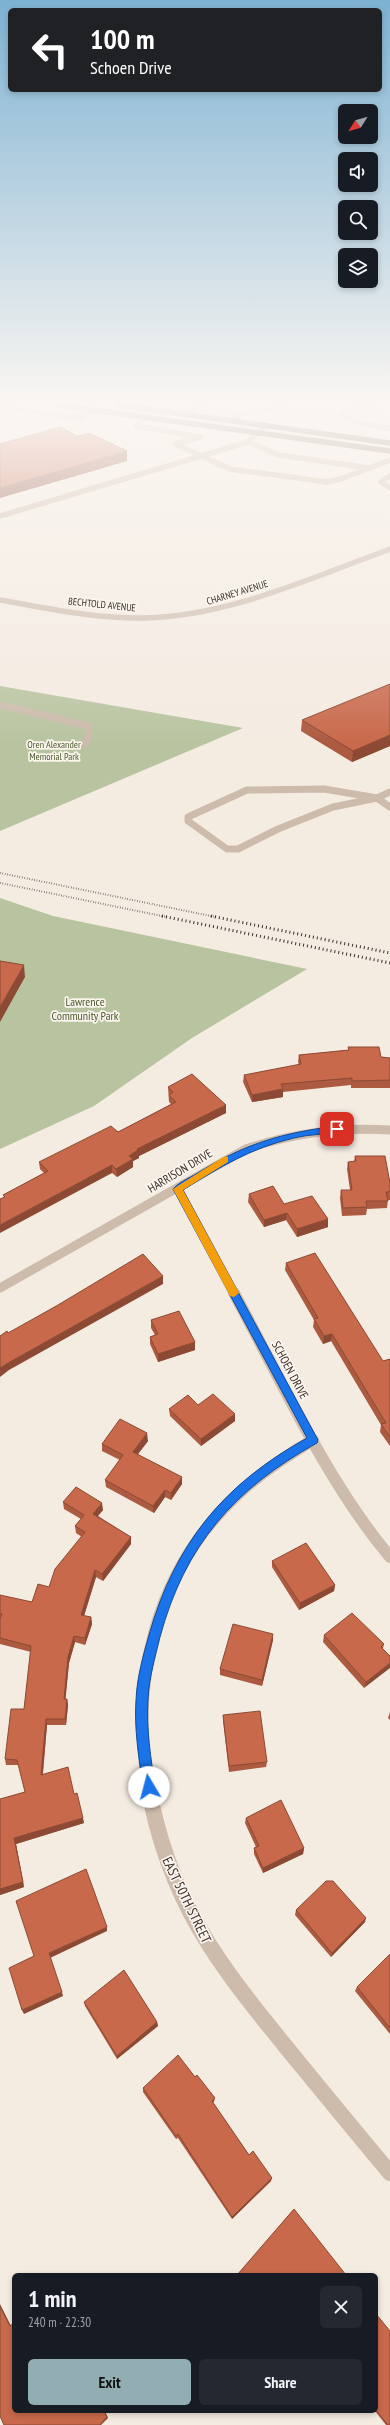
<!DOCTYPE html>
<html lang="en">
<head>
<meta charset="utf-8">
<style>
  :root { --surface:#171b24; --page:#242831; --text:#f1f3f6; --muted:#9ea1a6; --accent:#92aeb2 }
  body { margin:0; font-family:"PT Sans Narrow",sans-serif; background:var(--page); color:var(--text); height:100vh; display:flex; flex-direction:column; font-size:15px; white-space:nowrap }
  * { box-sizing:border-box; margin:0 }
  p { font-size:13px; color:var(--muted) }
  .icon { flex:none; width:22px; height:22px; fill:none; stroke:currentColor; stroke-width:2; stroke-linecap:round; stroke-linejoin:round }
  .map { position:relative; flex:1; overflow:hidden }
  .details { position:absolute; left:12px; top:2273px; width:366px; height:140px; display:flex; flex-direction:column; background:var(--surface); border-radius:6px; box-shadow:0 2px 6px #0003 }
  .details>* { flex:none }
  .banner { position:absolute; left:8px; top:8px; width:374px; height:84px; border-radius:6px; box-shadow:0 2px 6px #0003; background:#202124; color:#fff; overflow:hidden }
  .needle { width:26px; rotate:233deg }
  .controls { position:absolute; left:338px; top:104px; display:grid; gap:8px }
  .controls a { display:grid; place-items:center; width:40px; height:40px; border-radius:6px; background:var(--surface); box-shadow:0 2px 6px #0003; font-size:20px }
  .pin { position:absolute; display:grid; place-items:center; width:34px; height:34px; color:#fff; margin:-17px; border-radius:8px; box-shadow:0 2px 6px #0006 }
  .me { position:absolute; width:44px; margin:-22px; rotate:352deg; stroke-linejoin:round; filter:drop-shadow(0 0 3px #0008) }
  .turn { display:flex; align-items:center; gap:14px; height:84px; padding:0 16px; font-size:18px }
  .turn .icon { width:52px; height:52px; stroke-width:2.5 }
  .turn b { display:block; font-size:28px; line-height:34px }
  .round { display:grid; place-items:center; flex:none; width:42px; height:42px; border-radius:6px; background:var(--page) }
  .headline { display:flex; align-items:center; justify-content:space-between; height:68px; padding:0 16px }
  h1 { font-size:24px; font-weight:700; line-height:30px }
  .primary-button { display:flex; gap:8px; margin-top:auto; padding:8px 16px }
  .primary-button a { flex:1; height:46px; border-radius:6px; background:var(--accent); color:#111; font-size:16px; font-weight:700; line-height:46px; text-align:center }
  .primary-button a+a { background:var(--page); color:var(--text) }
  .map>svg:first-child { display:block }
</style>
</head>
<body>
<div class="map">
<svg width="390" height="2425" viewBox="0 0 390 2425">
  <rect width="100%" height="100%" fill="#f4ebe1"/>
  <path fill="#b8c4a0" d="M0,686L243,728L0,831Z
    M0,898L53,916L307,969L192,1038L94,1106L0,1149Z"/>
  <g fill="none" stroke-linecap="round" stroke-linejoin="round">
    <path stroke="#cdbbac" stroke-width="5.5" d="M374,405L351,409L342,415L359,423L390,428
      M0,406L80,418L96,410
      M183,414L205,405
      M145,417L136,426L201,437L175,444L230,469L327,482L341,479L390,460
      M229,421L235,416L287,405
      M248,442L279,455L369,468
      M390,476L381,482L390,488"/>
    <path stroke="#cdbbac" stroke-width="7" d="M0,705L88,726L89,733L85,744
      M324,789L377,798L333,807L278,829L238,849H227L188,821V817L247,790Z
      M377,798L390,807"/>
    <path stroke="#cdbbac" stroke-width="5.5" d="M0,516L248,442L266,425
      M0,600C47,608 95,619 144,618C230,616 310,578 390,549"/>
    <path stroke="#cdbbac" stroke-width="7" d="M377,798L390,792"/>
    <path stroke="#cdbbac" stroke-width="9" d="M178,1189L235,1294
      M0,1288L246,1149C293,1133 340,1127 390,1130"/>
    <path stroke="#cdbbac" stroke-width="12" d="M234,1293C281,1380 327,1482 390,1557
      M148,1786C130,1678 156,1571 237,1495C260,1473 286,1456 313,1440"/>
    <path stroke="#cdbbac" stroke-width="16" d="M148,1785C169,1905 221,1967 295,2058C327,2097 358,2135 390,2173"/>
    <path stroke="#7d675c" stroke-width="5.5" d="M58,405L390,451
      M118,405L390,443"/>
    <path stroke="#3b302b" stroke-width="2" stroke-dasharray="0.5 2" stroke-linecap="butt" d="M0,873L216,917
      M0,883L167,917"/>
    <path stroke="#3b302b" stroke-width="3" stroke-dasharray="1 3" stroke-linecap="butt" d="M162,916L390,963
      M211,916L390,953"/>
  </g>
  <path fill="#ac5a40" d="M390,684V746L352,762L301,731L302,720Z
    M348,1047L381,1057L390,1058V1088H351V1085L283,1092V1097L252,1102L243,1082L244,1075L299,1065L298,1062L299,1055L348,1050Z
    M168,1087L226,1113L139,1156V1158L133,1161V1167L117,1177L112,1173L4,1197L3,1195L44,1173L40,1169L39,1162L118,1132L171,1104L169,1102Z
    M355,1156L390,1183V1200H388L387,1208L367,1209L366,1215L342,1216L340,1198L341,1190H350L347,1169L348,1162H354Z
    M249,1194L284,1204L328,1227L297,1237L286,1220L264,1227L248,1202Z
    M286,1263L383,1361L390,1359V1446L380,1432L381,1425L331,1341L323,1344L313,1327L314,1320L285,1270Z
    M151,1320L195,1350L158,1362L150,1344V1337L155,1335L151,1328Z
    M198,1405L235,1421L201,1446L170,1416L169,1409Z
    M148,1441L138,1454L182,1484L171,1500L165,1497L154,1513L106,1487L105,1480L120,1460L102,1451V1444Z
    M63,1502L103,1510L98,1516L131,1537V1544L103,1581L96,1577L84,1616L91,1617L92,1624L85,1645L75,1642L69,1663L65,1699H67L68,1705L66,1725H47L43,1774L74,1794L84,1823L16,1844L24,1887L0,1895V1799L25,1792L19,1765H6L5,1759L24,1709L31,1652L0,1644V1596L32,1602L49,1587L82,1537L76,1533L75,1526L81,1519L64,1509Z
    M272,1561L335,1585L334,1591L299,1610L272,1567Z
    M324,1635L384,1644L383,1648L364,1688L323,1642Z
    M273,1640L262,1686L220,1675V1669Z
    M390,1712V1720L388,1718Z
    M223,1715L267,1762L266,1767L229,1772L223,1721Z
    M246,1818L304,1848L303,1854L263,1873L254,1854V1848L256,1847L245,1823Z
    M296,1910L365,1922L331,1957L295,1915Z
    M390,1954V2034L355,1991L357,1987Z
    M84,2002L157,2022L158,2026L117,2059L85,2006Z
    M195,2077L215,2098L214,2101L213,2103L249,2155L271,2181L232,2219L178,2138L176,2139L143,2092V2088Z
    M376,2314L390,2425H386L375,2411H376Z"/>
  <path fill="#8c4a34" d="M127,451V461L0,498V488Z
    M390,735V746L352,762L353,751Z
    M24,965L25,977L0,1022V1007Z
    M283,1089V1097L252,1102V1095Z
    M226,1105V1113L139,1156V1158L133,1161V1167L117,1177L116,1169L129,1156L137,1149Z
    M112,1165V1173L0,1233V1225Z
    M287,1213L286,1220L264,1227V1220Z
    M328,1219V1227L297,1237V1229Z
    M163,1276V1284L9,1370L0,1377V1368L8,1363Z
    M332,1334L331,1341L323,1344L324,1336Z
    M195,1342V1350L158,1362V1354Z
    M235,1414V1421L201,1446V1439Z
    M147,1433L148,1441L134,1459L133,1452Z
    M182,1477V1484L171,1500V1493Z
    M165,1490V1497L154,1513L153,1506Z
    M102,1503L103,1510L94,1520L93,1514Z
    M131,1537V1544L103,1581L102,1574Z
    M95,1570L96,1577L82,1622L81,1615Z
    M335,1585L334,1591L299,1610L300,1603Z
    M91,1617L92,1624L85,1645V1638Z
    M273,1634V1640L262,1686V1680Z
    M74,1636L75,1642L69,1663L65,1705L64,1699L68,1657Z
    M390,1663V1668L364,1688L366,1682Z
    M67,1699L68,1705L66,1725L65,1719Z
    M46,1719L47,1725L42,1780L41,1775Z
    M83,1818L84,1823L16,1844L24,1887L0,1895V1889L14,1838Z
    M304,1848L303,1854L263,1873V1868Z
    M366,1918L365,1922L331,1957L332,1953Z
    M107,1927V1931L50,1958L49,1953Z
    M62,1992L63,1996L24,2014L22,2010Z
    M157,2022L158,2026L117,2059V2056Z
    M215,2098L214,2101L212,2104V2101Z
    M272,2178L271,2181L232,2219V2217Z
    M0,2304L12,2328L10,2326L0,2307Z
    M104,2411H105L108,2418L101,2425H100Z"/>
  <path fill="#c8694b" stroke="#8c4a34" d="M60,427L77,436L89,433L127,451L0,488V444Z
    M390,684V735L353,751L302,720Z
    M0,961L24,965L0,1007Z
    M348,1047H379L381,1057L390,1058V1080L352,1081V1078L281,1084L283,1089L252,1095L244,1075L301,1064L299,1055L349,1050Z
    M192,1074L226,1105L137,1149L138,1150L129,1156L133,1159L116,1169L112,1165L0,1225V1199L5,1197L3,1195L48,1171L39,1162L111,1126L118,1132L176,1102L169,1095L173,1092L168,1087Z
    M355,1156H385L390,1183V1192H386L388,1201H366L367,1207L343,1208L341,1190H352L348,1162L356,1161Z
    M273,1186L284,1204L312,1196L328,1219L297,1229L287,1213L264,1220L249,1194Z
    M315,1253L383,1361L390,1359V1437L381,1424L386,1423L332,1334L324,1336L314,1319L318,1318L286,1263Z
    M143,1254L163,1276L8,1363L0,1368V1336L7,1331L8,1333L58,1305Z
    M179,1311L195,1342L158,1354L150,1337L158,1334L151,1320Z
    M213,1394L235,1414L201,1439L169,1409L188,1395L198,1405Z
    M120,1419L147,1433L133,1452L182,1477L171,1493L165,1490L153,1506L105,1480L123,1455L102,1444Z
    M76,1487L102,1503L93,1514L131,1537L102,1574L95,1570L81,1615L91,1617L85,1638L74,1636L68,1657L64,1699H67L65,1719H46L41,1775L68,1767L74,1794L77,1793L83,1818L14,1838L23,1882L0,1889V1799L25,1792L17,1760L5,1759L11,1709H24L31,1646L0,1638V1619L2,1614H0V1595L32,1602L38,1584L49,1587L55,1569L85,1532L75,1526L84,1515L63,1502Z
    M306,1543L335,1585L300,1603L272,1561Z
    M352,1613L384,1644L381,1647L390,1656V1663L366,1682L324,1635Z
    M233,1624L273,1634L262,1680L220,1669Z
    M260,1711L267,1762L229,1766L223,1715Z
    M281,1800L304,1848L263,1868L254,1848L259,1846L246,1818Z
    M86,1869L107,1927L49,1953L62,1992L22,2010L9,1968L34,1956L16,1901Z
    M326,1881H333L366,1918L332,1953L296,1910Z
    M390,1954V2028L357,1987Z
    M124,1970L157,2022L117,2056L84,2002Z
    M178,2055L195,2077L197,2075L215,2098L212,2101L249,2155L253,2151L272,2178L232,2217L178,2134L176,2136L143,2088Z
    M294,2209L346,2275H237Z
    M0,2307L10,2326L14,2323V2411H104L107,2417L100,2425H4L0,2416Z
    M376,2314L390,2331V2425H388L376,2410Z"/>
  <linearGradient id="sky" x2="0" y2="1"><stop stop-color="#7eb2d2"/><stop offset="0.54" stop-color="#faf6f2"/><stop offset="1" stop-color="#faf6f2" stop-opacity="0"/></linearGradient>
  <rect width="390" height="744" fill="url(#sky)"/>
  <path fill="#1a73e8" stroke="#114b97" d="M337,1126L341,1129L340,1131C325,1135 309,1134 294,1138C251,1148 220,1167 183,1190L318,1440L317,1443C234,1489 185,1545 160,1637C155,1658 149,1678 148,1699C146,1729 151,1758 155,1787L154,1791L149,1793L145,1791L143,1787C139,1758 134,1729 136,1700C137,1677 143,1656 149,1635C175,1543 224,1484 307,1438L173,1189C178,1183 189,1178 196,1174C244,1144 281,1133 337,1126Z"/>
  <path fill="#f59e0b" d="M225,1156L228,1157V1162L183,1190L239,1293L234,1297L230,1296L173,1189Z"/>
  <g text-anchor="middle" stroke-width="3.5" stroke-linejoin="round" paint-order="stroke">
    <g font-size="10" fill="#3b302b" stroke="#fbf5ee">
      <text transform="translate(237 592) rotate(-17)" y="4">CHARNEY AVENUE</text>
      <text transform="translate(102 604) rotate(6)" y="4">BECHTOLD AVENUE</text>
    </g>
    <g font-size="10" fill="#4a5a2e" stroke="#fbf5ee">
      <text x="54" y="748">Oren Alexander<tspan x="54" dy="12">Memorial Park</tspan></text>
    </g>
    <g font-size="12" fill="#4a5a2e" stroke="#fbf5ee">
      <text x="85" y="1006">Lawrence<tspan x="85" dy="14">Community Park</tspan></text>
    </g>
    <g font-size="12" fill="#3b302b" stroke="#fbf5ee">
      <text transform="translate(180 1171) rotate(-31)" y="4">HARRISON DRIVE</text>
      <text transform="translate(290 1370) rotate(62)" y="4">SCHOEN DRIVE</text>
    </g>
    <g font-size="14" fill="#3b302b" stroke="#fbf5ee">
      <text transform="translate(187 1900) rotate(64)" y="5">EAST 50TH STREET</text>
    </g>
  </g>
</svg>
<div class="controls">
<a><svg class="needle" viewBox="-14 -14 28 28"><path d="M0-13l5 13h-10z" fill="#e53935"/><path d="M0 13l5-13h-10z" fill="#9ea1a6"/></svg></a>
<a><svg class="icon" aria-label="sound" viewBox="0 0 24 24"><path d="M4 9h4l5-4v14l-5-4H4zM17 9q2 3 0 6"/></svg></a>
<a><svg class="icon" aria-label="search" viewBox="0 0 24 24"><circle cx="10" cy="10" r="6"/><path d="M15 15l6 6"/></svg></a>
<a><svg class="icon" aria-label="layers" viewBox="0 0 24 24"><path d="M12 4l9 5-9 5-9-5zM3 14l9 5 9-5"/></svg></a>
</div>
<div class="pin" style="left:337px;top:1129px;background:#d93025"><svg class="icon" aria-label="arrive" viewBox="0 0 24 24"><path d="M6 21V4h12l-3 4 3 4H6"/></svg></div>
<svg class="me" style="left:149px;top:1787px" viewBox="-20 -20 40 40"><circle r="19" fill="#fff"/><path d="M0-13L10 11 0 6-10 11z" fill="#1a73e8"/></svg>
<div class="banner">
<div class="turn"><svg class="icon" aria-label="left" viewBox="0 0 24 24"><path d="M17 20v-9H6M10 6l-5 5 5 5"/></svg><div><b>100 m</b>Schoen Drive</div></div>
</div>
<section class="details">
<div class="headline"><div><h1>1 min</h1><p>240 m · 22:30</p></div><a class="round"><svg class="icon" aria-label="close" viewBox="0 0 24 24"><path d="M6 6l12 12M18 6L6 18"/></svg></a></div>
<div class="primary-button"><a>Exit</a><a>Share</a></div>
</section>
</div>
</body>
</html>
